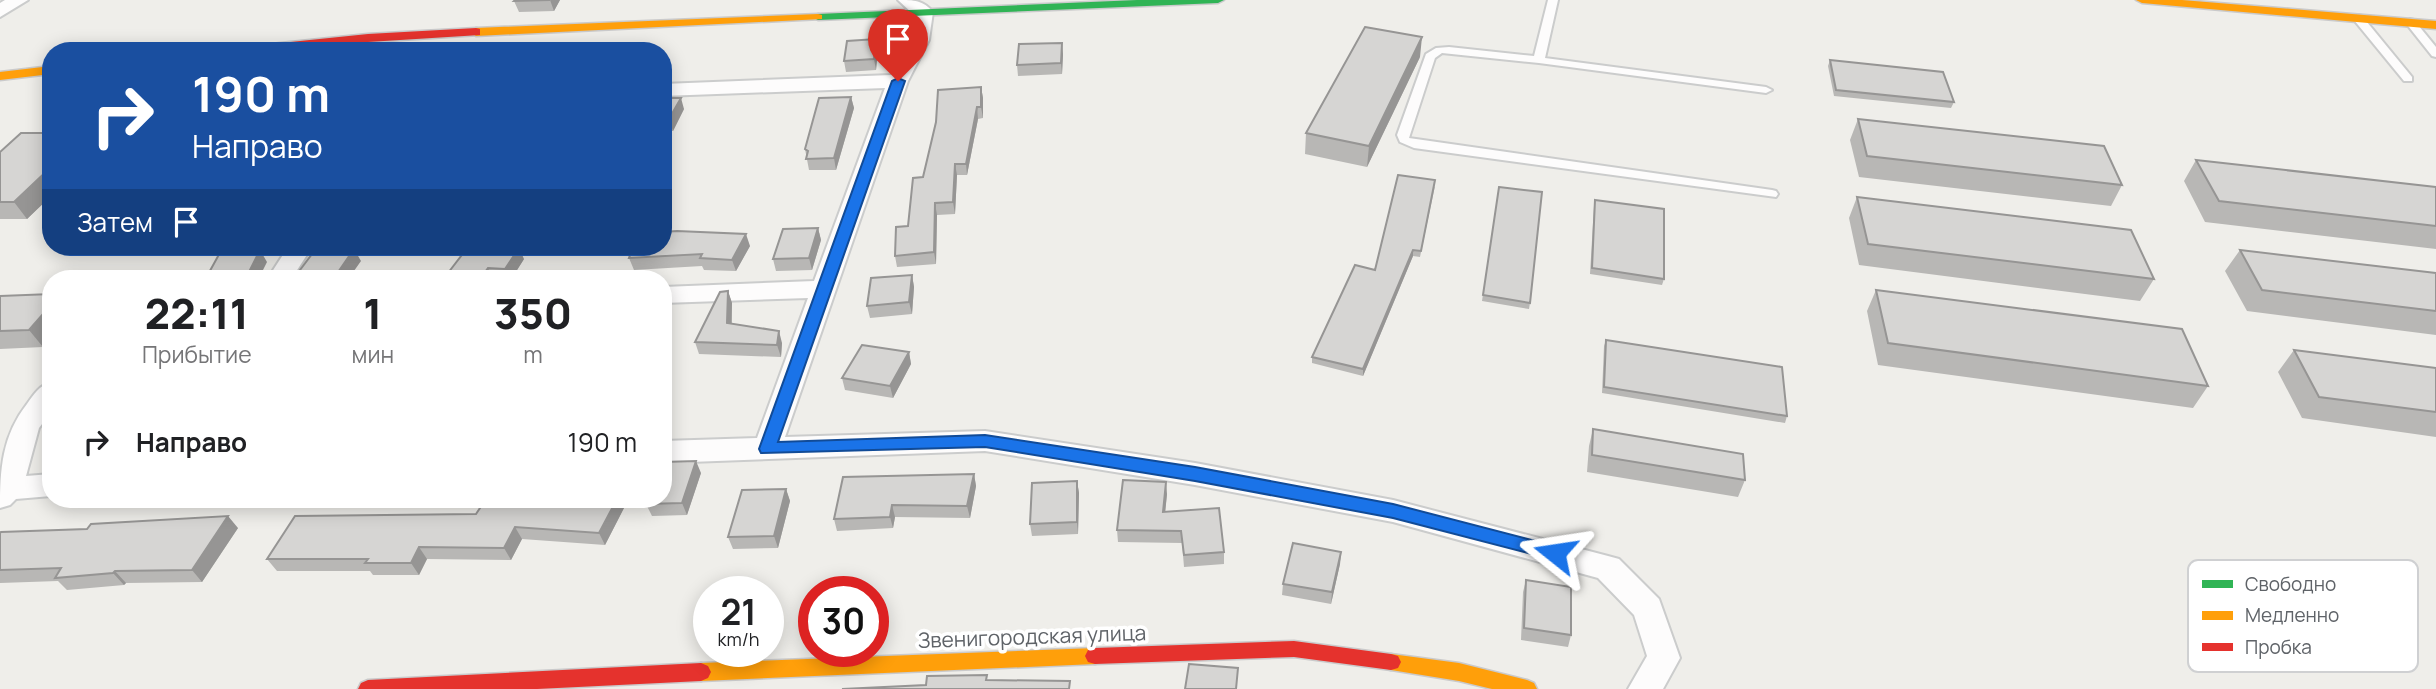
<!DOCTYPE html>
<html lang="ru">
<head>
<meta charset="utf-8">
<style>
  :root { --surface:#fff; --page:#f2f2f2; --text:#202124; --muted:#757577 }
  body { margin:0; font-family:Manrope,sans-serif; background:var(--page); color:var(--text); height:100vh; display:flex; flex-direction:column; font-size:26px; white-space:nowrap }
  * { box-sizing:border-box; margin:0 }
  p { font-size:23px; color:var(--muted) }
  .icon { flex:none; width:38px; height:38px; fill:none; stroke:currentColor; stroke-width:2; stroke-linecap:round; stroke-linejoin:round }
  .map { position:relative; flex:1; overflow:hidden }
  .side { position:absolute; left:42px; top:270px; width:630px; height:238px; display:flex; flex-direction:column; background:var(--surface); border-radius:28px; box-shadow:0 4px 18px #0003 }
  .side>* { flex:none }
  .banner { position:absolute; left:42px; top:42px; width:630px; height:214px; border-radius:28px; box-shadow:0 4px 18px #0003; background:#1a4fa0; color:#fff; overflow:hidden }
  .speed { position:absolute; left:693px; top:576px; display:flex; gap:14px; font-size:35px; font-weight:700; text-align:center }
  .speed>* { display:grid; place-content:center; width:91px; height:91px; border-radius:50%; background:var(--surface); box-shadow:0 4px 18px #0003; line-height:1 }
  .speed small { font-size:18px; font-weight:400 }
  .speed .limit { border:10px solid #d22; background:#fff; color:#111 }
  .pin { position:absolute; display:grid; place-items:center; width:60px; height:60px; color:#fff; margin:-72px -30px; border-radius:50% 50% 50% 0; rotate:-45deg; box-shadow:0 0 7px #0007 }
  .pin .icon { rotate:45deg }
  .me { position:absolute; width:77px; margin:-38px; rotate:285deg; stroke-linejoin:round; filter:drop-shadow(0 0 5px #0008) }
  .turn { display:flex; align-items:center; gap:24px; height:147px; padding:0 35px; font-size:32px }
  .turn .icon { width:91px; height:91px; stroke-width:2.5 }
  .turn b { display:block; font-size:49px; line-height:60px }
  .then { display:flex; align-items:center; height:66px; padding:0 35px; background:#0003; gap:14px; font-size:26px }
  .eta { display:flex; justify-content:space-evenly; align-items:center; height:119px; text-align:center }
  .eta b { font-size:42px; font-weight:800; line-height:49px }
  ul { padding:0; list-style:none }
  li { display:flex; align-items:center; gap:21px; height:105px; padding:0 35px }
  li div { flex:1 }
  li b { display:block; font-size:26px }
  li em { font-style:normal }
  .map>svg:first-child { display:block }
</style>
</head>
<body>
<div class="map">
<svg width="2436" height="689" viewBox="0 0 2436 689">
  <rect width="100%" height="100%" fill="#efeeea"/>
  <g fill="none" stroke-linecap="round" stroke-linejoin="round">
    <defs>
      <path id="lane" d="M1548,0H1558L1545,58L1766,87L1772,90L1766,93L1539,63L1442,53L1435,58L1409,138L1772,190L1776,191L1778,194L1776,197L1414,148L1400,142L1397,135L1426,54L1436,48L1449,47L1534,56Z
        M2358,15L2362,16L2412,77V81H2404L2354,20L2353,18Z
        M2410,19L2414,20L2436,47V57L2432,56L2405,22Z"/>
      <path id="street" d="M5,0H28L0,17V3Z
        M898,0C914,0 923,0 933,12L929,40L908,81L785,437L985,431L1195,463L1393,500L1608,556L1619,559L1659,599L1680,658L1663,689H1628L1647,656L1634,615L1598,578L1393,522L1195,485L985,451L663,463V441L757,438L808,298L663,303V287L814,281L885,88L663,96V84L891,75L909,40L913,14Z
        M288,247H312L292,278H268Z
        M51,382V412L39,428L26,476L51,474V496L16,499L10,505L0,508C0,469 2,436 27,404C34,394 39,386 51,382Z"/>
      <path id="fast" d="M1137,0H1224L1218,3L818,20L812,17L818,14Z"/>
      <path id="slow" d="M2136,0H2182L2436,21V29L2142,3Z
        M818,14L822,15V19L476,36L470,32L476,28Z
        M51,66V74L0,80V72Z
        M1095,648L1102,650L1105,656L1102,662L1095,664L701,681L694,678L691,672L694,666L701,663Z
        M1391,654L1459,663L1527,680L1534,683L1537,689H1492L1459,681L1391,670L1384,668L1381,662L1384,656Z"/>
      <path id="jam" d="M476,28L480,29V35L368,42L279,51H236L242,47L368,34Z
        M1294,641L1391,654L1398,656L1401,662L1398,668L1391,670L1294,657L1095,664L1088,662L1085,656L1088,650L1095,648Z
        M701,663L708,666L711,672L708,678L701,681L537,689H358L361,683L368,680Z"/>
    </defs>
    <use href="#lane" stroke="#cbcccc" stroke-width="4"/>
    <use href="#street" stroke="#cbcccc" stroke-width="4"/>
    <use href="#fast" stroke="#cacacb" stroke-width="3"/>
    <use href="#slow" stroke="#cacacb" stroke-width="3"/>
    <use href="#jam" stroke="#cacacb" stroke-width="3"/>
    <use href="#lane" fill="#fdfcfc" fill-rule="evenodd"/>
    <use href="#street" fill="#fdfcfc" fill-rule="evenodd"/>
    <use href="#fast" fill="#30b455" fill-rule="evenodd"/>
    <use href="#slow" fill="#ff9f0a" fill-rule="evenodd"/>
    <use href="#jam" fill="#e5322d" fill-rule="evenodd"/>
  </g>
  <path fill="#b8b7b5" d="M560,0L554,11L519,12L514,1Z
    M878,50L876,70L846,72L844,61Z
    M1063,54L1062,74L1018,76L1017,65Z
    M1420,57L1367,167L1305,154L1306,133Z
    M1830,60L1954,102L1951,108L1834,96L1828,66Z
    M981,87L983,98V118L978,119L967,175H957L955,214L937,215L936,264L897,267L895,256L908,226Z
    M851,97L854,108L836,170H809L805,149Z
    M663,98L684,109L673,131H663Z
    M1858,119L2122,185L2111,206L1859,177L1850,140Z
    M51,133V196L27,219H0V152Z
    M2196,160L2436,187V249L2205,222L2184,181Z
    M1435,186L1420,257L1413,256L1363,376L1312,363V357Z
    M1499,187L1530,303L1529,309L1482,301Z
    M1857,197L2154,279L2140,301L1859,265L1849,218Z
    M1595,200L1664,279L1662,285L1590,274L1594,206Z
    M818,228L821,240L812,270L776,271L773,259Z
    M750,246L736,271L704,270L702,266L634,270L629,258Z
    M2240,250L2436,273V335L2247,311L2225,271Z
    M524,259L512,278H450L448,273Z
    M912,275L914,287L912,314L870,318L867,306Z
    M1876,290L2208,386L2193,408L1878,365L1867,311Z
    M728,291L732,303V324L782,343L781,357L699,354L695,342Z
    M51,294L43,347L0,349V296Z
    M1606,340L1787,416L1785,423L1602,393L1604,346Z
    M2294,350L2436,368V437L2302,418L2278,372Z
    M909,352L911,364L893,398L845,390L842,378Z
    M1593,429L1745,480L1738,497L1587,472L1589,446Z
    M701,473L687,515L652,516L646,504Z
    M974,474L976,486L970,518L895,517L893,528L837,531L834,519Z
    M1077,481L1079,493L1078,534L1032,536L1030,524Z
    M786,489L790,501L778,548L733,549L728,537Z
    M1167,494L1165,512L1224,552V564L1184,567L1182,543L1118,542L1117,530Z
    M624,508L605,545L522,539L511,560L427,559L419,575H373L370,571H277L267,559L476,514Z
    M238,528L202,582L126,583L124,585L67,590L58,581L0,583V533L87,529Z
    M1341,552L1340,564L1331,604L1282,595L1283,584Z
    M1526,580L1571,635L1568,647L1521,640L1523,592Z"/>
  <path fill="#969594" d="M550,0H560L554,11Z
    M1422,37L1420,57L1367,167L1369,146Z
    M876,39L878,50L876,70L874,59Z
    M1062,43L1063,54L1062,74L1061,63Z
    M981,87L983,98V118L981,107Z
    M851,97L854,108L836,170L834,158Z
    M681,98L684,109L673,131L669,119Z
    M977,107L978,119L967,175L966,164Z
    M955,164L957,175L955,214L953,202Z
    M51,167V196L27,219L14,202Z
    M935,203L937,215L936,264L934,252Z
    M818,228L821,240L812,270L809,258Z
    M746,234L750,246L736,271L732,260Z
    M519,248L524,259L512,278H509L505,269Z
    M354,249L361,261L349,278H334Z
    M260,250L267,262L259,278H246Z
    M1413,250V256L1363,376V369Z
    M488,268L493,278H485L483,275Z
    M912,275L914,287L912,314L909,302Z
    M728,291L732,303L731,335L727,323Z
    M51,305V338L43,347L29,330Z
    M779,331L782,343L781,357L777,345Z
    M909,352L911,364L893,398L890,386Z
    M696,461L701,473L687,515L682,503Z
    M974,474L976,486L970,518L967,506Z
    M1077,481L1079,493L1078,534L1077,522Z
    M1166,482L1167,494L1164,524L1163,512Z
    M786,489L790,501L778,548L774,536Z
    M617,499H619L624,508L605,545L599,533Z
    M892,505L895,517L893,528L890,517Z
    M228,516L238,528L202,582L192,570Z
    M515,527L522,539L511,560L504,548Z
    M419,547L427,559L419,575L411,563Z
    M1341,552L1340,564L1331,604L1332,592Z
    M115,571L126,583L124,585L113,573Z"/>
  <path fill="#d6d5d3" stroke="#969594" stroke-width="2" d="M515,0H550L514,1Z
    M1365,27L1422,37L1369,146L1306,133Z
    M876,39L874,59L844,61L847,41Z
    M1062,43L1061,63L1017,65L1019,44Z
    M1830,60L1943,72L1954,102L1836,90Z
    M981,87V107H977L966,164H955L953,202L935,203L934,252L895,256L896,227L908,226L913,178L923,177L936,122L938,90Z
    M851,97L834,158L806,159L808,151L805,149L819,98Z
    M663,98H681L669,119H663Z
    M1858,119L2104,146L2122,185L1867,156Z
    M21,133H51V167L14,202H0V152Z
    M2196,160L2436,187V226L2219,201Z
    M1398,175L1435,180L1421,251L1413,250L1363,369L1312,357L1355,265L1375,270Z
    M1499,187L1542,192L1530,303L1483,295Z
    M1857,197L2131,230L2154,279L1868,244Z
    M1595,200L1664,209V279L1592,268Z
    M818,228L809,258L773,259L783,229Z
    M677,231L746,234L732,260L700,258L702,254L629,258L633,247H663V232Z
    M468,247H501L519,248L505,269L488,268L483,275L448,273Z
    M222,249L260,250L246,278H206Z
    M354,249L334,278H294L315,250Z
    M2240,250L2436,273V311L2262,290Z
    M912,275L909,302L867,306L871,278Z
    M1876,290L2182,329L2208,386L1888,343Z
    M728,291L727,323L779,331L777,345L695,342L720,292Z
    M51,294V305L29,330L0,331V296Z
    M1606,340L1782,367L1787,416L1604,387Z
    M862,345L909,352L890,386L842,378Z
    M2294,350L2436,368V412L2319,397Z
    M1593,429L1743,454L1745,480L1592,455Z
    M696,461L682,503L646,504L648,499H663V462Z
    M974,474L967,506L892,505L890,517L834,519L843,477Z
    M1123,480L1166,482L1163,512L1219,508L1224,552L1184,555L1181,531L1117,530Z
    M1077,481V522L1030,524L1032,483Z
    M786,489L774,536L728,537L742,490Z
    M565,499H617L599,533L515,527L504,548L419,547L411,563H365L368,559H267L295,516L476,514L482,505L562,506Z
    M228,516L192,570L115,571L113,573L55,578L61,568L0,570V533L1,532L87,529L91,524Z
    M1293,543L1341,552L1332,592L1283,584Z
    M1526,580L1571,587V635L1524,628Z
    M1189,664L1238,668L1236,689H1185Z
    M987,675L986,680L1070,681L1069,689H842L926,685L927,676Z"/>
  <path fill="#1a73e8" stroke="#114b97" stroke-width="2" d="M898,78L905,81L778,442L985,435L1195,467L1393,504L1555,546L1561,548L1564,553L1561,558L1555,560L1393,518L1195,481L985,447L761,453L759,449L892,81Z"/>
  <g text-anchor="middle" stroke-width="7" stroke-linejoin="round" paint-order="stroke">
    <g font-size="21" fill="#5f6368" stroke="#fff">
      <text transform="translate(1032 637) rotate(-2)" y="7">Звенигородская улица</text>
    </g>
  </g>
  <rect x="2188" y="560" width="230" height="112" rx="10" fill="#fff" stroke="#cfd0d2" stroke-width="2"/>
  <rect x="2202" y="580" width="31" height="8" fill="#30b455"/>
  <rect x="2202" y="611" width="31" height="9" fill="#ff9f0a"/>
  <rect x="2202" y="643" width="31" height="8" fill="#e5322d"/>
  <g font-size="19" fill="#5f6368">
    <text x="2245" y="591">Свободно</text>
    <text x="2245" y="622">Медленно</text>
    <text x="2245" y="654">Пробка</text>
  </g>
</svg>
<div class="speed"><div>21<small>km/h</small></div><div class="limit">30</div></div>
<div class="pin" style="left:898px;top:81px;background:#d93025"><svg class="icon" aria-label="arrive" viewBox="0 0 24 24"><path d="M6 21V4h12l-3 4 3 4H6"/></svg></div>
<svg class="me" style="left:1555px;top:553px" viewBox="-20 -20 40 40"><path d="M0-17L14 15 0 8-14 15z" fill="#1a73e8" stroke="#fff" stroke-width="4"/></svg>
<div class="banner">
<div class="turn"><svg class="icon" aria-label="right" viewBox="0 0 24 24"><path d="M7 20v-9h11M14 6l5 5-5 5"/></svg><div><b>190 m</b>Направо</div></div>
<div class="then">Затем<svg class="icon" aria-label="arrive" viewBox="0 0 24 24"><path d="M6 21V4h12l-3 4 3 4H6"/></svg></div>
</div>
<section class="side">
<div class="eta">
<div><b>22:11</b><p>Прибытие</p></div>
<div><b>1</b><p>мин</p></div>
<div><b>350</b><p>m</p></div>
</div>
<ul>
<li><svg class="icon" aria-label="right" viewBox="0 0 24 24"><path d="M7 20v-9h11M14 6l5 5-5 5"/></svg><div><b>Направо</b></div><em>190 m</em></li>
</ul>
</section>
</div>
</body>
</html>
